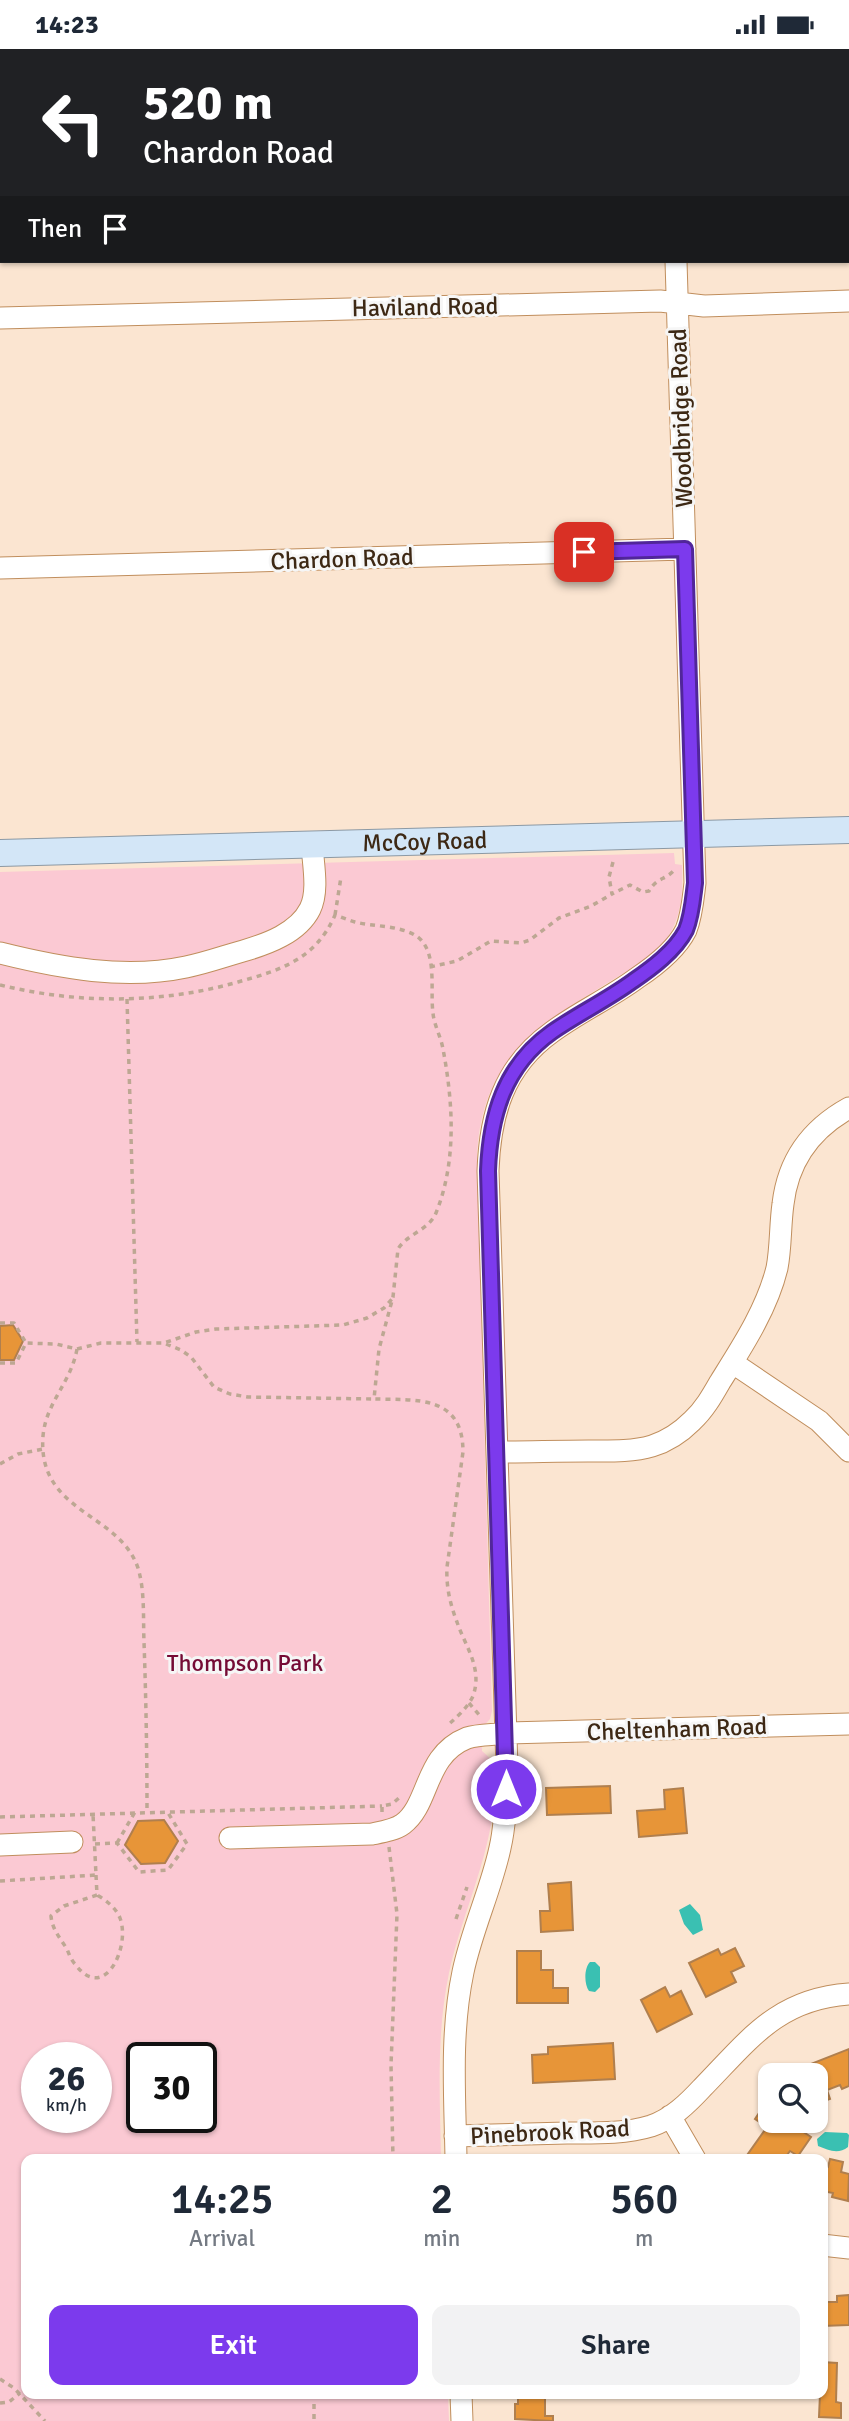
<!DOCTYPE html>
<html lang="en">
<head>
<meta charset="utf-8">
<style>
  :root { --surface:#fff; --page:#f2f2f3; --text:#1f2937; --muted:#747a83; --accent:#7c3aed }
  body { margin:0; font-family:Signika,sans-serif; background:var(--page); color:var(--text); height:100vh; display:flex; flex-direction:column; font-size:26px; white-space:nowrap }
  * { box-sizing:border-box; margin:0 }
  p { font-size:23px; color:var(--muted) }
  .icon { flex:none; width:38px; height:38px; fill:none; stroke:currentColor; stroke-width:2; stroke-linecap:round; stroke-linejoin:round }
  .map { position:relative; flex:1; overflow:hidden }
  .details { position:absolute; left:21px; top:2105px; width:807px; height:245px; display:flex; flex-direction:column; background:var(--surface); border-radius:14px; box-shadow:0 2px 5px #0004 }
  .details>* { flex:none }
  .banner { position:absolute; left:0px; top:0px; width:850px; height:214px; box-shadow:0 2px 5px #0004; background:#202124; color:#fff; overflow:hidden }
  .fabs { position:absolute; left:758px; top:2014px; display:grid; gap:14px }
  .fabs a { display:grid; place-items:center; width:70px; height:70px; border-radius:14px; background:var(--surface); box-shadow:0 2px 5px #0004; font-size:35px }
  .speed { position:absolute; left:21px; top:1993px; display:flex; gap:14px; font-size:35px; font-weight:700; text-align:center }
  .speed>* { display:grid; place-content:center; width:91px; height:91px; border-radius:50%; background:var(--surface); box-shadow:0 2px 5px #0004; line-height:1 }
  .speed small { font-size:18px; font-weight:400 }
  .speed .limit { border:4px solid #111; border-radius:10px; background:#fff; color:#111 }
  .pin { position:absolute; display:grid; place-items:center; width:60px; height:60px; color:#fff; margin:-30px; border-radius:14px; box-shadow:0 4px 10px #0006 }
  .me { position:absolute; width:77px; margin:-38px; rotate:0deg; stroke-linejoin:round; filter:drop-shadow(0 0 5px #0008) }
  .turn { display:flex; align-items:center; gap:24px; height:147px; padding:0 28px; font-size:32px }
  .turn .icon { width:91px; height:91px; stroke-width:2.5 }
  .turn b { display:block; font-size:49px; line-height:60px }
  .then { display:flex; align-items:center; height:66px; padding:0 28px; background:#0003; gap:14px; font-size:26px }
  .eta { display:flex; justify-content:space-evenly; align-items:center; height:119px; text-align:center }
  .eta b { font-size:42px; font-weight:600; line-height:49px }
  .primary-button { display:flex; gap:14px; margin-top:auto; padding:14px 28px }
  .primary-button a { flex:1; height:80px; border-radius:14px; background:var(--accent); color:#fff; font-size:28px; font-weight:600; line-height:80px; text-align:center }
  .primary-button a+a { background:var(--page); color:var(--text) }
  .status { display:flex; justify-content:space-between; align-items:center; height:49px; padding:0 35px; background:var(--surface); direction:ltr }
  .status svg { height:19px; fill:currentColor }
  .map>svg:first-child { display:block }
</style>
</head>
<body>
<div class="status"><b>14:23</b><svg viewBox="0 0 49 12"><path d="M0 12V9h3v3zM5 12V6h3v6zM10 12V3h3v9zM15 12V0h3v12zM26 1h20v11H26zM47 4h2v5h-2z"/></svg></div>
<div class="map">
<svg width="849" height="2372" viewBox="0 0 849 2372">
  <rect width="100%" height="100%" fill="#fbe5d1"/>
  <path fill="#fbc9d3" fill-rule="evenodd" d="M674,804L675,815L682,816C683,842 682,866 668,888C656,907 632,919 614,930C537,977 480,1011 477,1110L492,1662L490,1670L481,1680L482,1702L493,1712C503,1785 464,1854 449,1924C436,1986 440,2048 441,2110H26V2345H448L449,2372H0V823ZM37,2009H96V2068H37ZM142,2009H201V2068H142Z"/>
  <path fill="#3ac0b2" d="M690,1855L700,1866L703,1881L693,1886L684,1875L679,1861Z
    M590,1913H595L600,1918V1938L595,1943L589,1942C584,1935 584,1919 590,1913Z
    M825,2083L847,2084L849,2086L848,2098C838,2106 828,2101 818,2097L817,2090Z"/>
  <path fill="#e79538" stroke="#b07f4e" stroke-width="2" d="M13,1276L23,1292L14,1311H0V1277Z
    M610,1737L611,1764L547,1766L546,1739Z
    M683,1739L687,1784L639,1788L637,1762L665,1760L664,1741Z
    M164,1771L178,1792L165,1814L141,1815L125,1796L138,1772Z
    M571,1833L573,1881L541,1883L540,1862H550L548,1835Z
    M735,1899L744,1917L731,1923L736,1933L706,1948L689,1914L718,1900L721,1906Z
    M517,1902H541V1921H553V1939H568V1954H517Z
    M665,1938L670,1948L681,1942L692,1965L657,1983L641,1951Z
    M613,1994L615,2030L533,2034L532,2006L548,2005V1998Z
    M849,2000V2037L842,2040L840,2036L827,2041L830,2050L816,2055V2026H800L798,2020Z
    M767,2052L770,2055V2072H796L802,2076L799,2080L811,2088L798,2107L790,2102L784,2110H748L745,2109L767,2078L755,2070Z
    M830,2110L843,2113L841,2123L849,2125L848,2152L832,2148L833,2144L822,2142V2117L828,2118Z
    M849,2246V2276L822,2277V2253H837V2247Z
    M822,2313L837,2314L836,2353L841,2354V2369L819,2368L820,2345H822Z
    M518,2345H545V2367H553V2372L515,2370V2355H518Z"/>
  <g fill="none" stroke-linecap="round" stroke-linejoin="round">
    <defs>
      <path id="minor" d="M671,0V2
        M563,2L620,0
        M0,19H2
        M0,269L660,252L704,257L849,252
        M0,519L685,500
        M0,904C60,919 125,931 186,918C206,914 225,907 243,902C267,895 298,884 310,860C319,842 313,815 312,796
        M733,1314L819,1372L849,1402
        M498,1403C528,1403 558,1402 588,1402C608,1402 632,1403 652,1397C668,1392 680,1384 692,1372C704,1361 712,1347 720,1333C742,1298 767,1260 777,1219C781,1199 780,1176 783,1155C788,1112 811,1080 849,1059
        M230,1789L372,1785C382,1783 395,1781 403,1775C430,1755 424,1706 467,1689C479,1685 494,1686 506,1684L849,1675
        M0,1796L72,1793
        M670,2067L695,2110
        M455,2087C493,2086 530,2085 567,2084C595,2084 625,2085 651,2077C672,2070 688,2054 702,2039C749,1991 777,1950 849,1945
        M456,2110C455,2048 450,1985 463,1923C472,1880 491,1841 500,1799C506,1773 506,1745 507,1719L488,1122C490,1066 503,1018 552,983C579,963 610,949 637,929C655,917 676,901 686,881C692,866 693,850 695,834L676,212
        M822,2196L849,2199
        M461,2345L462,2372"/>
      <g id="major">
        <path id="s1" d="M0,804L849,781"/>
      </g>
    </defs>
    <use href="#minor" stroke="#c08e5d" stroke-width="23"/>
    <use href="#major" stroke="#8c99a4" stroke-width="28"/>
    <path stroke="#bda793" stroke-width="3.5" stroke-dasharray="5 5" stroke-linecap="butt" d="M613,813L609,828L612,845L630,836L643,843L649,842C658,827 666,832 676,819
      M335,866L341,828
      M430,918L457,912L491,892L521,894L530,891L559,869L591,857L612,845
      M0,936C78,955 161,955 238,933C281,921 316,910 335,866C341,868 348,871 355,873C374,878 407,876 421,891C437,908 430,942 433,964C434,976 441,988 443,1000C453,1053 457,1112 436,1164C429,1181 407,1185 398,1200L393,1248L379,1300L374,1350C417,1351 463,1346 463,1403L447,1518C446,1537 450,1555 457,1573C465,1597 483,1619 473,1647C468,1658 457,1668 448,1676
      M127,950L137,1293
      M0,1274H14L26,1294
      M166,1295L181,1301L191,1308L214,1338L230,1345L248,1348L374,1350
      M77,1300C71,1334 46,1353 43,1387C37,1464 119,1463 138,1519C145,1542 143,1569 144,1593C146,1650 147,1706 147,1763
      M0,1314H16L26,1294L56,1295L77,1300L101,1294H164L196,1283L216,1280L343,1276L367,1269L384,1259L392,1250
      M0,1415L18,1405L43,1400
      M469,1654L481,1668
      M382,1763V1757L392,1755L400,1748
      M0,1768L382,1757
      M117,1794L135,1763
      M95,1795L117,1794L139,1823L168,1821L187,1795L167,1762
      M389,1798L397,1865L391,2016L393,2110
      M96,1826L97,1846L64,1857L51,1867C52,1880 60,1889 67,1900C69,1905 71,1911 75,1915C104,1955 131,1898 120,1869C116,1859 106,1851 97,1846
      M0,1832L96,1826L93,1765
      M456,1870L467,1838
      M0,2330L14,2339L45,2372
      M314,2345V2372
      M0,2354L9,2353L20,2344"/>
    <use href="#minor" stroke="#fff" stroke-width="21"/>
    <use href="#major" stroke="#d3e6f7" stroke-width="26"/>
  </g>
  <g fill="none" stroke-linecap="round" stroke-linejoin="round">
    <defs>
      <path id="route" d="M506,1740L488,1122C490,1067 504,1017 552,983C578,965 607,951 633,932C652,919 675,902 686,881C692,866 693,850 695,834L685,500L584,503"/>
    </defs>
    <use href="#route" stroke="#51269a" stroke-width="18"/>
    <use href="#route" stroke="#7c3aed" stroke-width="12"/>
  </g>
  <g text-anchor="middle" stroke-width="6" stroke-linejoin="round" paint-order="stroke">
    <g font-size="24" fill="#3d2814" stroke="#f6f6f6">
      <text transform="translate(425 258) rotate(-1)" y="8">Haviland Road</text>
      <text transform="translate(681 369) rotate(-92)" y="8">Woodbridge Road</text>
      <text transform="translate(342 510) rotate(-2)" y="8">Chardon Road</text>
      <text dy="8" stroke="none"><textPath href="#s1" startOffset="425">McCoy Road</textPath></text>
      <text transform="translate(677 1680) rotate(-2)" y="8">Cheltenham Road</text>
      <text transform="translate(550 2083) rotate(-3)" y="8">Pinebrook Road</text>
    </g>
    <g font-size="24" fill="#750b35" stroke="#f6f6f6">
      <text x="245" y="1622">Thompson Park</text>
    </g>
  </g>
</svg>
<div class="fabs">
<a><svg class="icon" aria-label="search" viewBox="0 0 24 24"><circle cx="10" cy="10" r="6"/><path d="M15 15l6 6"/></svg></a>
</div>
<div class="speed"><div>26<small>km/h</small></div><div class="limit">30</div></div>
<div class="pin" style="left:584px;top:503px;background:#d93025"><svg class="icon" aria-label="arrive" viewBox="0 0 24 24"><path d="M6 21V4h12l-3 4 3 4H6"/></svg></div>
<svg class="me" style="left:506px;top:1740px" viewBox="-20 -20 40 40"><circle r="17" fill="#7c3aed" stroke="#fff" stroke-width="3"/><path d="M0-11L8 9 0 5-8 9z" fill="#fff"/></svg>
<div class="banner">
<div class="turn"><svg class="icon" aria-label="left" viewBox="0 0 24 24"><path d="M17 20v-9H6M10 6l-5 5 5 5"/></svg><div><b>520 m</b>Chardon Road</div></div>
<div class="then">Then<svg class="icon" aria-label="arrive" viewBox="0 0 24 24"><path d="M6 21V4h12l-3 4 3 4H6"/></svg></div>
</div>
<section class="details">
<div class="eta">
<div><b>14:25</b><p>Arrival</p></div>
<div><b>2</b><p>min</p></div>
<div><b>560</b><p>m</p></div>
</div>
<div class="primary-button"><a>Exit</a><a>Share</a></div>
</section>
</div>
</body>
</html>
